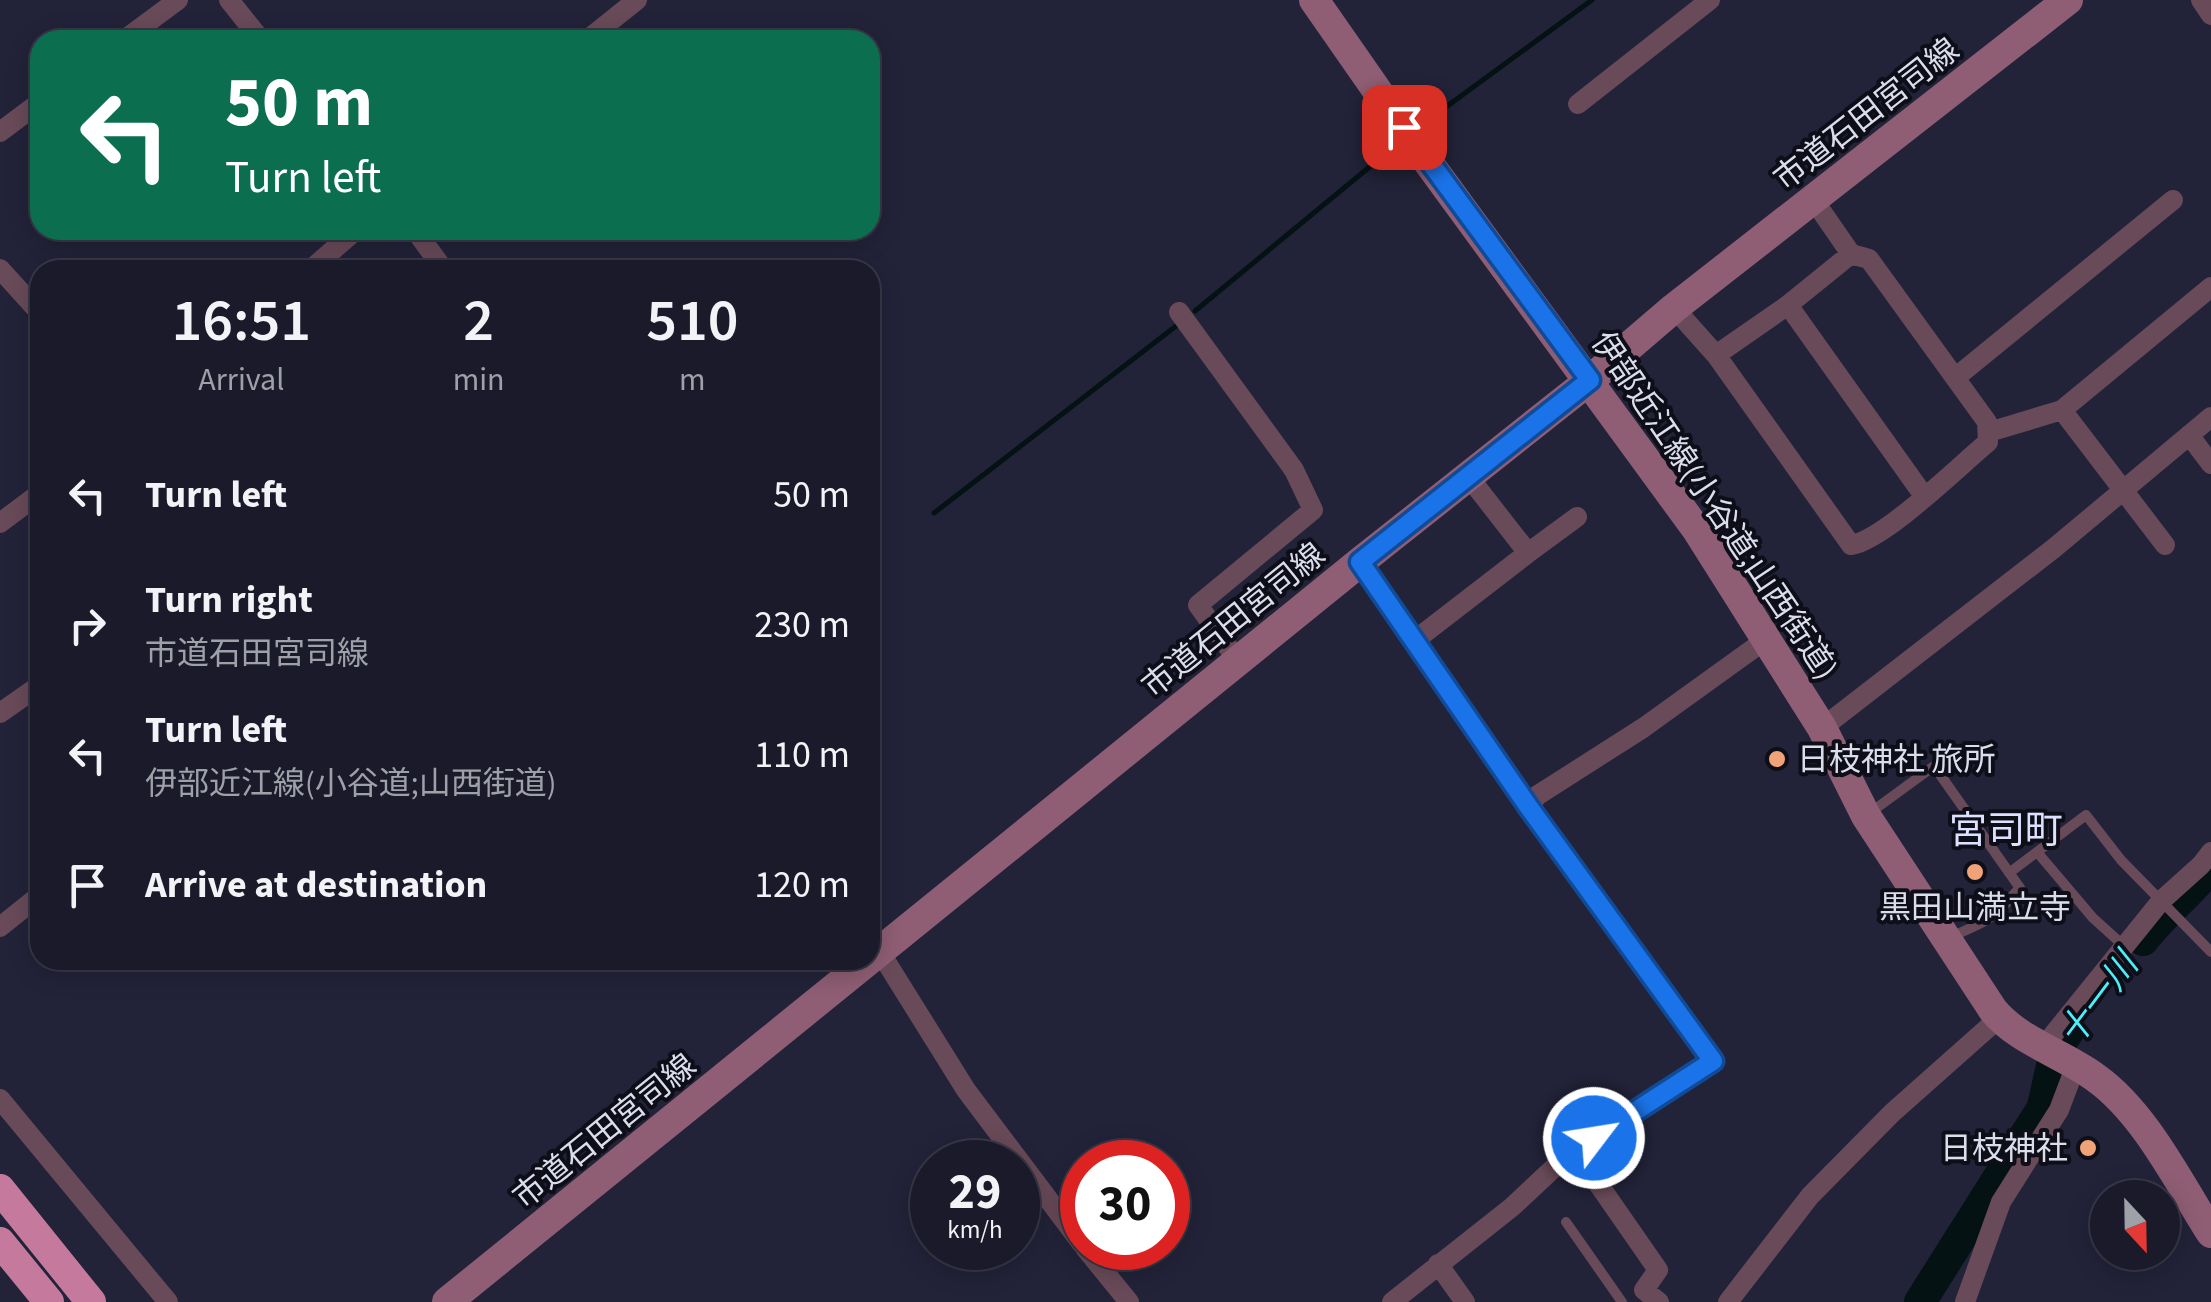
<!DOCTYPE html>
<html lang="en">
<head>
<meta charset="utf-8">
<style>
  :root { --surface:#1a1a2b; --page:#272737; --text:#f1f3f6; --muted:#9fa1a9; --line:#383847 }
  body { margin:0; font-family:"Source Sans 3","Noto Sans JP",sans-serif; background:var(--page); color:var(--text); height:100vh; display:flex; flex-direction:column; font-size:38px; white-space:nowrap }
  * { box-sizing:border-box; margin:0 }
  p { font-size:32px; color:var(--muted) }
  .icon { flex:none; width:55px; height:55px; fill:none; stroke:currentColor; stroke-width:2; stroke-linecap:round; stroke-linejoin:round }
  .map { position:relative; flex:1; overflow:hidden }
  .panel { position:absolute; left:30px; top:260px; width:850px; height:710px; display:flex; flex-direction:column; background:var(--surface); border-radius:30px; box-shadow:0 5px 25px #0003,0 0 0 2px var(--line) }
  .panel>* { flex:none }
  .top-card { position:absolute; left:30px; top:30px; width:850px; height:210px; border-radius:30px; box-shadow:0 5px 25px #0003,0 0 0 2px var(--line); background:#0b6e4f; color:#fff; overflow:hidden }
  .needle { width:65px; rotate:158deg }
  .fabs { position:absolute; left:2090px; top:1180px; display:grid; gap:20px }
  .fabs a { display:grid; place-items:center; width:90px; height:90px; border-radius:50%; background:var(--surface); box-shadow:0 5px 25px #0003,0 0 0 2px var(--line); font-size:50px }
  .speed { position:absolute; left:910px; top:1140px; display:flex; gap:20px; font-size:50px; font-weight:700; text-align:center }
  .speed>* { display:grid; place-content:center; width:130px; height:130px; border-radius:50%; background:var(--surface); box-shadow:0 5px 25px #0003,0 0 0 2px var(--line); line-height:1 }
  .speed small { font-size:25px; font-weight:400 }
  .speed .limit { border:15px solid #d22; background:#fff; color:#111 }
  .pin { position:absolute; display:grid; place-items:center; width:85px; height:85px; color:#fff; margin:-42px; border-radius:20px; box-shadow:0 5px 15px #0006 }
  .me { position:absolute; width:110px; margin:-55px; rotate:59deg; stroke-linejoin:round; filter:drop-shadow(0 0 8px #0008) }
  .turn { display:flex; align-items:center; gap:35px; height:210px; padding:0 30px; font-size:45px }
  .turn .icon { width:130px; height:130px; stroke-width:2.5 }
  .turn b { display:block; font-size:70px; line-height:85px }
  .eta { display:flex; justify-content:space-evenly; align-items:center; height:170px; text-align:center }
  .eta b { font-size:60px; font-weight:600; line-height:70px }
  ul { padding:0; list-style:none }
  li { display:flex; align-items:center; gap:30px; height:130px; padding:0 30px }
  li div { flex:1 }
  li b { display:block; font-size:38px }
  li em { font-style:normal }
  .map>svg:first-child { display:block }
</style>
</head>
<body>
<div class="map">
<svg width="2211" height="1302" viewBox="0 0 2211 1302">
  <rect width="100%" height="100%" fill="#222339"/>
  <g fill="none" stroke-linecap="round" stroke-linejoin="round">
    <path stroke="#041213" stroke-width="5" d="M1416,129L1592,0
      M1195,311L1401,141
      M934,513L1176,326"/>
    <path stroke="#041213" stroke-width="32" d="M2143,940C2165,912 2189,894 2211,867
      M1920,1302L2042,1109C2050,1083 2050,1053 2068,1032"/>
    <path stroke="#694a58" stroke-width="10" d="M1867,815L1934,766L2020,888C2012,895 2009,901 2003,907C1989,922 1966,930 1948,938
      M2037,852L2093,918L2124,946
      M2009,873L2086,815L2121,860L2211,952
      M1566,1222L1622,1302"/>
    <path stroke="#694a58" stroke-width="20" d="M229,0L261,40
      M2201,0L2211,15
      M124,40L178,0
      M587,40L637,0
      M1578,104L1710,0
      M0,132L40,102
      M415,230L444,270
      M0,269L40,313
      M310,270L356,230
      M1788,305L1924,496
      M1674,308L1716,355L1851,545C1884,540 1958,467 1988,442L1987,422L1869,259L1851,254L1813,199
      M1179,312L1294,470L1313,510L1198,605L1238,661
      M1716,355L1788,305L1851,254
      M1955,378L2173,200
      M2062,410L2165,545
      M1989,432L2062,410L2211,287
      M2189,435L2211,464
      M0,523L40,493
      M1528,553L1577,517
      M1360,562L1528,806L1713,1061L1613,1128L1574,1149L1512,1207L1392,1302
      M1414,641L1528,553L1468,476
      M0,713L40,685
      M1822,728L2053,549L2211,417
      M1528,806L1538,795L1643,728L1768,638
      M0,927L40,895
      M870,936L966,1090L1082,1244
      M2044,1046L2161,901L2201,865L2211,852
      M0,1099L168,1302
      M1574,1149L1658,1270L1644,1290L1659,1302
      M1085,1248L1129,1302
      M1438,1264L1465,1302
      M1728,1302L1810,1196L1892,1113L1999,1018
      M1965,1302L2001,1202L2059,1110L2076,1065"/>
    <path stroke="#8f5e74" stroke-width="30" d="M1314,0L1406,132L1697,530L1822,728L1866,816L1993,1010C2018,1041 2064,1054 2096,1078C2145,1113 2179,1183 2211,1233
      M447,1302L1360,562L1590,380L1674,308L2068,0"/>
    <path stroke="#c57a9d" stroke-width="30" d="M0,1189L91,1302
      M0,1242L49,1302"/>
  </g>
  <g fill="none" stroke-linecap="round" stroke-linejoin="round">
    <defs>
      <path id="route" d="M1404,127L1590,380L1360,562L1528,806L1713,1061L1594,1138"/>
    </defs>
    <use href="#route" stroke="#114b97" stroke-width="25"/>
    <use href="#route" stroke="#1a73e8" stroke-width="18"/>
  </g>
  <g fill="#f0a279" stroke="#0d0e18" stroke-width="4">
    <circle cx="1777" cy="759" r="10"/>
    <circle cx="1975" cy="872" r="10"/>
    <circle cx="2088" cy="1148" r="10"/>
  </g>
  <g text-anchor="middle" stroke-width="8" stroke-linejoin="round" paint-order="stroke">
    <g font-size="32" fill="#dcddec" stroke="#0d0e18">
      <text transform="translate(1866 114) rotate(-38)" y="11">市道石田宮司線</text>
      <text transform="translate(1715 505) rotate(56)" y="11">伊部近江線(小谷道;山西街道)</text>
      <text transform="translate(1233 620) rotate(-39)" y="11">市道石田宮司線</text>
      <text transform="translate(604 1131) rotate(-39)" y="11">市道石田宮司線</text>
    </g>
    <g font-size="32" fill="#dcddec" stroke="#0d0e18" text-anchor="start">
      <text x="1797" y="770">日枝神社 旅所</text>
      <text x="1975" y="918" text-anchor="middle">黒田山満立寺</text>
      <text x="2068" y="1159" text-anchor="end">日枝神社</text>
    </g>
    <g font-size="35" font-style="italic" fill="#4aeffa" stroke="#0d0e18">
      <text transform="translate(2098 999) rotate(-53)" y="12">十一川</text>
    </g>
    <g font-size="38" fill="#dde1ff" stroke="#0d0e18">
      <text x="2006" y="843">宮司町</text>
    </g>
  </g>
</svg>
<div class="fabs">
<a><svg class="needle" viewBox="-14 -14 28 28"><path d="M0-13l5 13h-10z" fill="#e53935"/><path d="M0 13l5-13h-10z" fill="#9fa1a9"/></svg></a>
</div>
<div class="speed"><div>29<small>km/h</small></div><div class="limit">30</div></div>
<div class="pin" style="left:1404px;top:127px;background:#d93025"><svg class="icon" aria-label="arrive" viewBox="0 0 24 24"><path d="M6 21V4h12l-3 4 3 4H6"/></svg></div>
<svg class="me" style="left:1594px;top:1138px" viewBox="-20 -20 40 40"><circle r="17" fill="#1a73e8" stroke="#fff" stroke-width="3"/><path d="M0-11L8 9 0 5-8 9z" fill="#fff"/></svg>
<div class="top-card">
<div class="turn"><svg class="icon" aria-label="left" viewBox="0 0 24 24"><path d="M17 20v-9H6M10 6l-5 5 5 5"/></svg><div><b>50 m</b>Turn left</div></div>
</div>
<section class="panel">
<div class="eta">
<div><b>16:51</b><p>Arrival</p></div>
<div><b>2</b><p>min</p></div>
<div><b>510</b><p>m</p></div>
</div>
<ul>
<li><svg class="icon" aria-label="left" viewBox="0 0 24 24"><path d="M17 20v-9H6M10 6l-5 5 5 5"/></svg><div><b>Turn left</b></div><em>50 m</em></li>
<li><svg class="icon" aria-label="right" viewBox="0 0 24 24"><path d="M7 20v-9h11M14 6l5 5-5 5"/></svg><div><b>Turn right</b><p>市道石田宮司線</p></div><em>230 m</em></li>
<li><svg class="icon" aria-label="left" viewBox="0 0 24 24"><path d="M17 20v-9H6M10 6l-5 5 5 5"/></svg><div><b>Turn left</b><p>伊部近江線(小谷道;山西街道)</p></div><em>110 m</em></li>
<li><svg class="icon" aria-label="arrive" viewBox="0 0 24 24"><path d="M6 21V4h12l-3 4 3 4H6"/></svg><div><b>Arrive at destination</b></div><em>120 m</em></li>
</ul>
</section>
</div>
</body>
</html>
